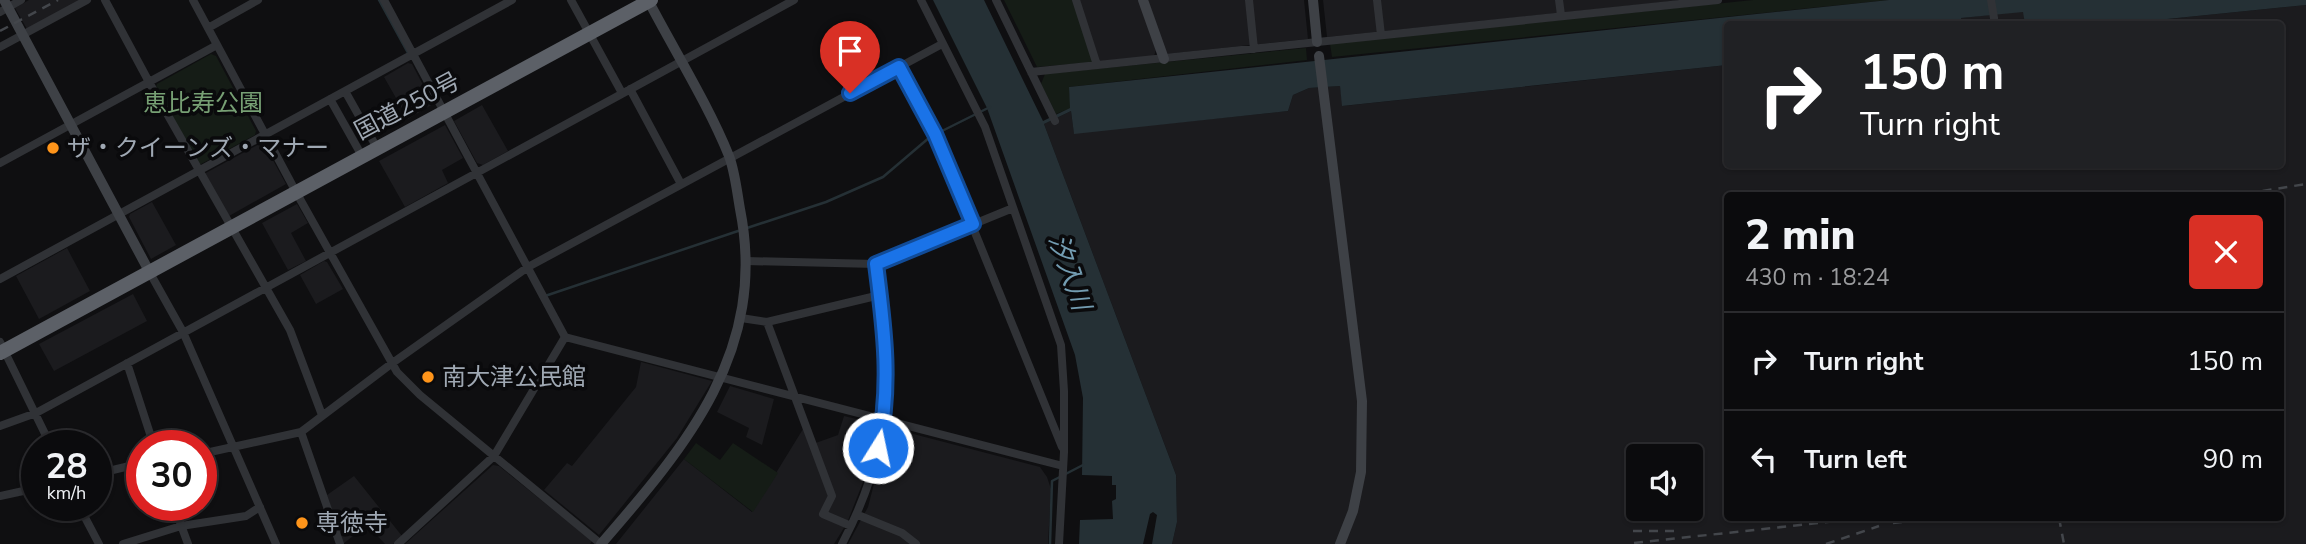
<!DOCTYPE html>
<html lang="en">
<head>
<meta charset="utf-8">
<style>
  :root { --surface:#0b0b0d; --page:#19191b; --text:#f1f3f6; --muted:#9a9b9d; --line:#2b2b2e }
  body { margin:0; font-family:"Nunito Sans","Noto Sans JP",sans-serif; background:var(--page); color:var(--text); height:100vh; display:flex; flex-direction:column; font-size:26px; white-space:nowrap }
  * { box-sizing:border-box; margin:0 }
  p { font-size:23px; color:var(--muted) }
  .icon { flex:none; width:38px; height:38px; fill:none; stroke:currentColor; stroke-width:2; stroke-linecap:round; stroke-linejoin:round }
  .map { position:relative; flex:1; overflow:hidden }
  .panel { position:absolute; left:1724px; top:192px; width:560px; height:329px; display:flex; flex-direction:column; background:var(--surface); border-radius:7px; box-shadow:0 2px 5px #0004,0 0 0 2px var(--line) }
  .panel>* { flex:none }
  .top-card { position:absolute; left:1724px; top:21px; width:560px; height:147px; border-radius:7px; box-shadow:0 2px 5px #0004,0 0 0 2px var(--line); background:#202124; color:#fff; overflow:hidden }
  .buttons { position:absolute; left:1626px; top:444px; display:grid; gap:14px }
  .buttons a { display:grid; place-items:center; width:77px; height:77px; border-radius:7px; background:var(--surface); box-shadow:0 2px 5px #0004,0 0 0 2px var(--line); font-size:35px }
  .speed { position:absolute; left:21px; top:430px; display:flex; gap:14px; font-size:35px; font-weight:700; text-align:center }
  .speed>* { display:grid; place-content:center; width:91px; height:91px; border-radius:50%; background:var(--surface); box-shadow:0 2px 5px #0004,0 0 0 2px var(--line); line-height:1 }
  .speed small { font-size:18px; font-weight:400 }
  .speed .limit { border:10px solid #d22; background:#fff; color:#111 }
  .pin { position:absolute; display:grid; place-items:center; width:60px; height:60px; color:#fff; margin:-72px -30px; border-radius:50% 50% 50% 0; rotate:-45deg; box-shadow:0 0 7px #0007 }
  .pin .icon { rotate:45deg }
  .me { position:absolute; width:77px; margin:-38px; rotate:10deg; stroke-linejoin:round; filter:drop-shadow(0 0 5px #0008) }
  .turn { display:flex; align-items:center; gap:24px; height:147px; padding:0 21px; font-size:32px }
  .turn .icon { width:91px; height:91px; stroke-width:2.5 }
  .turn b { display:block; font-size:49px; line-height:60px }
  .round { display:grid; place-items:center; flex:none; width:74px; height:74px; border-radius:7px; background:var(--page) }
  .head { display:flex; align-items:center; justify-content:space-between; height:119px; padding:0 21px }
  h1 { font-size:42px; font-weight:800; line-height:52px }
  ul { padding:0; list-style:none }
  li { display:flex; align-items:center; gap:21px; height:98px; padding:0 21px; border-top:2px solid var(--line) }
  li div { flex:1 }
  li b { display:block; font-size:26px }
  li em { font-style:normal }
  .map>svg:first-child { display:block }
</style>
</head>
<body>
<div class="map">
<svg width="2306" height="544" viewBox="0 0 2306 544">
  <rect width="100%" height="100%" fill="#0f0f11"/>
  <path fill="#1b1b1e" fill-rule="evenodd" d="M29,0H81L27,29L15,8Z
    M1072,0H1139L1156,50L1154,56L1094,62Z
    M1148,0H1304L1308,39L1166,54Z
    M1323,0H1684L1327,37Z
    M2306,5V544H1172L1177,522L1176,475L1044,124L1071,111L1074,133L1288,111L1293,95L1309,88L1340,86L1343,106L1727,65V164H2280V24H2118ZM1727,196H2280V518H1727ZM1638,457H1690V509H1638Z
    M2024,11L2025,24H1961V18Z
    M408,63L412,64L433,104L408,119L384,77Z
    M482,105L508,151L483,165L477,163L454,121Z
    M445,125L463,158L442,170L448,183L405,207L379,161Z
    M263,142L286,184L229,216L204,174Z
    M152,202L176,245L151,259L129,217L130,214Z
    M297,204L308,223L291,233L306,261L288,270L262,223Z
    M67,248L90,291L39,319L16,276Z
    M324,261L327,262L343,289L316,304L300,275Z
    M133,294L147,321L54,371L39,344Z
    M641,362L712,381L677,438L599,535L544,490L567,463L572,466L636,387Z
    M730,386L774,399L762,445L746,437L749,428L717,412Z
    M844,416L873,423L876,428L869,467L847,523L834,544H616L684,459L752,512L803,429L810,445L838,435Z
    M898,430L1040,467L1047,477L1051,489L1048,544H848L868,507L887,434Z
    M493,465L499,466L592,541L590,544H405Z
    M354,476L402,536L393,544H385L367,525L343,544L327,495Z"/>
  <path fill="#151c16" d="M1004,0H1072L1094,62L1037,67Z
    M1753,0H1889L1332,57L1330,44Z
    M1306,48L1307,60L1069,87L1071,108L1056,114L1041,84L1045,74Z
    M211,54L216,56L256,131L255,135L201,164H198L156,87L157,84Z
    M696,443L720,460L733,443L778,473L753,512L684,459Z"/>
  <path fill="#253035" d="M933,0H984L1043,121L1070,108L1069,87L1889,0H2306V5L2118,24H2025L2023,12L1961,18V24H1727V65L1342,106L1340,86L1309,88L1293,95L1288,111L1074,134L1071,111L1044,124L1176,475L1177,522L1172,544H1152L1157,515L1153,512L1150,514L1143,544H1079L1080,520L1113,519L1112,501L1116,499V485H1112V476L1082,475L1083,398L1075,355L987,108Z"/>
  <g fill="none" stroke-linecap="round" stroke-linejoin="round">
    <path stroke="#253035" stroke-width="2.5" d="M379,0L408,53
      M744,229L826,202L883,177L930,137L990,107
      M545,296L738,231
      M1050,544L1052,481L1083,465"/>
    <path stroke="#303236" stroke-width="8" d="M105,0L149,82L290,330L322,415
      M193,0L296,192L397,372L420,395L601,544
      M384,0L565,337L1063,466
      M571,0L622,93
      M921,0L985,127L1061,345L1064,391V452L1059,544
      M996,0L1055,121
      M1076,0L1097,65
      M1249,0L1254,49
      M1377,0L1381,35
      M1559,0L1561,15
      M1991,0L1994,18
      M0,12L21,0
      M208,28L258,0
      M0,47L87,0
      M899,67L935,134L1062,447
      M1031,72L1718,0
      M630,89L681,184
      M345,91L377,148
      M330,99L362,156
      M0,163L217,45
      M746,261L876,264L1013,208
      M150,273L183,332L276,544
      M0,279L512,0
      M741,318L767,322L880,295
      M767,322L832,496L823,514L851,526
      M0,342L51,446
      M127,363L154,446
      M0,426L36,413L794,0
      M301,432L340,544
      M201,454L301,432L391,364L528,267L942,44
      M96,474L142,463
      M0,496L37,488
      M79,506L99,544
      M174,506L188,544
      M858,515L902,533L916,544
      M123,544L181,526L246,516L260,507
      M398,544L494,456L565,337
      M842,544C877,477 888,424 887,349C886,321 879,292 876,264"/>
    <path stroke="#3e4146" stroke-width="10" d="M4,0L150,273
      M1143,0L1164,59
      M1313,0L1317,42
      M1319,56L1362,401L1361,472L1353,511L1340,544
      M601,544C687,445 768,350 740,209C737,192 735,172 729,156C708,104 674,50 648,0"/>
    <path stroke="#5c6067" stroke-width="14" d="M0,353L651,0"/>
    <path stroke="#43464b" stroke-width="2.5" stroke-dasharray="9 7" stroke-linecap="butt" d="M0,31L58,0
      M2231,196L2306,184
      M2059,518L2064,544
      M1893,523L1942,518
      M1633,531H1678
      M1634,543L1846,520L1902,522
      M1826,544L1879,526"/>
  </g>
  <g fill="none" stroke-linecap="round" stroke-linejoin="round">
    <defs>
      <path id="route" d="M850,93L899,67L935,134L973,224L876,264C884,327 892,385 878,448"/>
    </defs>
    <use href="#route" stroke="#114b97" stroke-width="18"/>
    <use href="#route" stroke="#1a73e8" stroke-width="12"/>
  </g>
  <g fill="#fe941a" stroke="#0a0a0c" stroke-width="2.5">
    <circle cx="53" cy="148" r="7"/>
    <circle cx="428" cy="377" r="7"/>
    <circle cx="302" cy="523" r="7"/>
  </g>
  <g text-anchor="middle" stroke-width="7" stroke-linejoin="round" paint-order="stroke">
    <g font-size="24" fill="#77a074" stroke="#0a0a0c">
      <text x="203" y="111">恵比寿公園</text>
    </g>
    <g font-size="24" fill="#9fa8b3" stroke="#0a0a0c">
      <text transform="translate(407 106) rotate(-28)" y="8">国道250号</text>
    </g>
    <g font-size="24" fill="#9fa8b3" stroke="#0a0a0c" text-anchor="start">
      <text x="67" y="156">ザ・クイーンズ・マナー</text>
      <text x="442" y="385">南大津公民館</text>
      <text x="316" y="531">専徳寺</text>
    </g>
    <g font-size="26" font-style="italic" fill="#739cb1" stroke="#0a0a0c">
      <text transform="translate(1070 272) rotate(71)" y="9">汐入川</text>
    </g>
  </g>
</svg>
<div class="buttons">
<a><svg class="icon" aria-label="sound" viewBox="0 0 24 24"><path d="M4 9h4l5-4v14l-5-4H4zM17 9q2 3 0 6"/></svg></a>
</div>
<div class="speed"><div>28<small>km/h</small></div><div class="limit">30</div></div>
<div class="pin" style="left:850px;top:93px;background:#d93025"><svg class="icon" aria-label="arrive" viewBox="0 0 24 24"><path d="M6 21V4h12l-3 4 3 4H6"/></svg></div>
<svg class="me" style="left:878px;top:448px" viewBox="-20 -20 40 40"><circle r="17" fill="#1a73e8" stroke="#fff" stroke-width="3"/><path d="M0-11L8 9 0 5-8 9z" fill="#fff"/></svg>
<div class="top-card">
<div class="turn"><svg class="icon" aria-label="right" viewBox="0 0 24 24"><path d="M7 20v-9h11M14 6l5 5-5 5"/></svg><div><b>150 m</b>Turn right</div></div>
</div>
<section class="panel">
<div class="head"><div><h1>2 min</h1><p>430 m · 18:24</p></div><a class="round" style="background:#d93025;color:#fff"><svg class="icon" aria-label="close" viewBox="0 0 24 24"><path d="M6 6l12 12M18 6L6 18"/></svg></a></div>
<ul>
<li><svg class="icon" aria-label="right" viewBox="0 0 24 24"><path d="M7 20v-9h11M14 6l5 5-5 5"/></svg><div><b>Turn right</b></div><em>150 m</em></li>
<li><svg class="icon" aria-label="left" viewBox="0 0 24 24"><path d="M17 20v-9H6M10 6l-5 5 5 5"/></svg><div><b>Turn left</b></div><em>90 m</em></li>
</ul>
</section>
</div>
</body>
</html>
